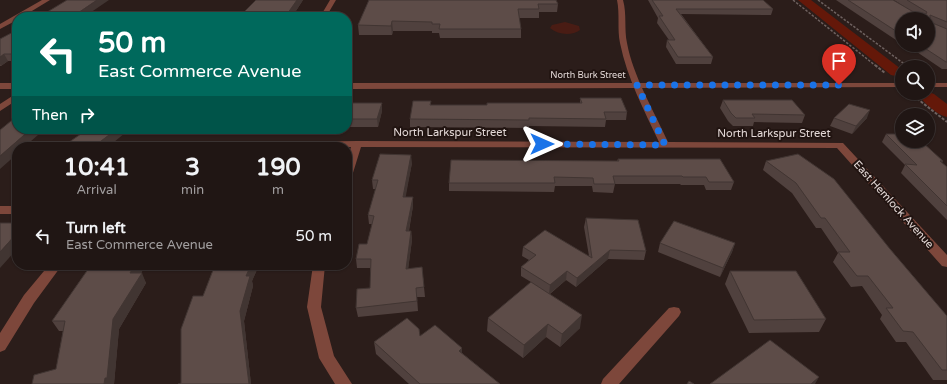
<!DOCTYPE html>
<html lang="en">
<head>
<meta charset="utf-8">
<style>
  :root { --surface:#201614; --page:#281f1d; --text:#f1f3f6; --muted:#a29fa0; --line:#3d3534 }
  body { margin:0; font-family:"Varela Round",sans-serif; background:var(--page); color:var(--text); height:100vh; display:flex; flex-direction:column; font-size:15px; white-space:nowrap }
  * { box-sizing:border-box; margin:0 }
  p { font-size:13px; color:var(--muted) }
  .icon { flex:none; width:22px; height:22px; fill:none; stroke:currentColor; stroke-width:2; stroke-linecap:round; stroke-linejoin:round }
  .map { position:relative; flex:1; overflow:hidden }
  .details { position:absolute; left:12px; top:142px; width:340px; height:128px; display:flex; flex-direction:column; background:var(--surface); border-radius:16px; box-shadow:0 1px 3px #0004,0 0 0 1px var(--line) }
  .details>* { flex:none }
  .hud { position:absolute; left:12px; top:12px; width:340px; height:122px; border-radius:16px; box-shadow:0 1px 3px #0004,0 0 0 1px var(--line); background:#00695c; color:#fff; overflow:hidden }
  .fabs { position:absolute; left:895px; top:12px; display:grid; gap:8px }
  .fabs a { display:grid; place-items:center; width:40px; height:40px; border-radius:50%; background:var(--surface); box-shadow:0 1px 3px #0004,0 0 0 1px var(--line); font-size:20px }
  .pin { position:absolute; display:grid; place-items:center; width:34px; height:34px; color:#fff; margin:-41px -17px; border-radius:50% 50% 50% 0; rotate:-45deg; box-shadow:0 0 4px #0007 }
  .pin .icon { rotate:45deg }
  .me { position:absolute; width:44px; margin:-22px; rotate:90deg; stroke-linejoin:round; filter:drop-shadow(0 0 3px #0008) }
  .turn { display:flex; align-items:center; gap:14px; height:84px; padding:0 20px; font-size:18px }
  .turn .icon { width:52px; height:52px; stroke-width:2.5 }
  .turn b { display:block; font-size:28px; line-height:34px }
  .then { display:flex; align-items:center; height:38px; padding:0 20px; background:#0003; gap:8px; font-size:15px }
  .eta { display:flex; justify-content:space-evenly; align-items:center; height:68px; text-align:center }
  .eta b { font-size:24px; font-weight:800; line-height:28px }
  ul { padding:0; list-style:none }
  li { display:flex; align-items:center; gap:12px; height:52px; padding:0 20px }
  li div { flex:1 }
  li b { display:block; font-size:15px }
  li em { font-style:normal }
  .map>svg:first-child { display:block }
</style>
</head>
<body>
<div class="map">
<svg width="947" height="384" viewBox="0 0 947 384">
  <rect width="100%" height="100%" fill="#2b1d1a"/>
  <path fill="#491c14" d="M565,22L579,26L580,30C572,36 558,35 550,28L552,25Z"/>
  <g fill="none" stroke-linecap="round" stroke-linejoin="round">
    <path fill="#641809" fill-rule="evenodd" d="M798,0H811L901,69V75L896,76L891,75Z
      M928,92L934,94L947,104V117C938,115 926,105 920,97L922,94Z"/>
    <path stroke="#6e615f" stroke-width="1.5" stroke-dasharray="2.5 1.5" stroke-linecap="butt" d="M793,0L876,66
      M818,0L907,66"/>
    <path stroke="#6e615f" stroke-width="2" stroke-dasharray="3 1.5" stroke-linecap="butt" d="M875,65L885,73
      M906,65L909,67
      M910,93L947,122"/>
    <path fill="#7d473b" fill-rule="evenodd" d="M42,0H50L22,17H17V20L0,29V24Z
      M330,0H336L326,17H320Z
      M617,0H623C627,14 624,29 627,43C633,76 654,111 668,142L843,143L947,255V267L942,266L837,148L361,147L352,176L347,179V160L351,147H150L155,144L357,141L659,142C644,110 627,78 620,43C617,29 620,14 617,0Z
      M17,93V100L0,111V104Z
      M0,206H17V214H0Z
      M49,265H62L34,303L5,350L0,352V333L24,295Z
      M313,265H325L321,307L334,356L352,384H335L319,358L307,307Z
      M674,307L679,308L681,312L679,316L619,384H601L603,379L669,308Z"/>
    <path fill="#7d473b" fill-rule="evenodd" d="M0,83H17V89H0Z
      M347,83H902V87L347,89Z
      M928,83H947V87H928Z"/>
  </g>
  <path fill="#50413e" d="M303,0L292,17H246L244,12Z
    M369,0L558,4L557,12H539V18H519L521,29V38H440L439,33H432V31H393L392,35H359L358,25Z
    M648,0H763L773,9L771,15L681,14L713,57L711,64H676L666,47L667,40H669L657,23L658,18Z
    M836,0H893L908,9L894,0H947V69H942L914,50H910L903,45H928L902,19V44Z
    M17,30V60L15,61H8L1,66H0V39Z
    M580,98L627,112L626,120H606L605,127L529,126V128L410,127V119L431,101V105H487L580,103Z
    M723,100L805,115L802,123L754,122L753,126H733L728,121L720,108Z
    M347,103H382V111L378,127H347Z
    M834,118H867L852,134L830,126Z
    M886,134L943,161L942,163L947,167V220L901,173L905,165L882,142Z
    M618,159L734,182L731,190H706L704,185H681L680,184H615L613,193L593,192L592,186H555L554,192L449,191V183L617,161Z
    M766,161L890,249L947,316V380H933L906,342H896L880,319L882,315L862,286L851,287L833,262L838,253L821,228H816L792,193L763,170Z
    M412,163L405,197H413V206L409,231H411L412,240L408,269L422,267L425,297H417L418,311L358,317L356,308L370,288V268H357L356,259L367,244L372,224H369L368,215L376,189H373L372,180Z
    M586,218L646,251L644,260L608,259L576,287L566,280L550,294L580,328L560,347L546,337L523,358L487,331L488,318L531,282L521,276V267L529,260L522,256L523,247L589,256L584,227Z
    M660,243H735L732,252L720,277L658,252Z
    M91,265H146L141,273L146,283L119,329L114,384H32L56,369L63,331H59L52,321Z
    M205,265H259L252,281L253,286L244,321L251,384H178L181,383L203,296L213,270H207Z
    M730,271L826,319L819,332L749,333L725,284Z
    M420,336L462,353L500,384H409L376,354L374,342Z"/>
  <path fill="#413532" d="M97,0H109L84,17H72Z
    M297,0H303L292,17H285Z
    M392,21L393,31L392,35L391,26Z
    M17,51V60L15,61L11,54Z
    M4,54L8,61L1,66L0,64V57Z
    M382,103V111L378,127L377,119Z
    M870,110L867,118L852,134L856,126Z
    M31,129H45L24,147H17V154L0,169V156Z
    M117,129H123L125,133L108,147H93Z
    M127,129H141L128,131Z
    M411,155L412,163L404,206L403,197Z
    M413,197V206L407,240L406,231Z
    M411,231L412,240L407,278L406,269Z
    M17,233V249L0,268V252Z
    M735,243L732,252L720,277L723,268Z
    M610,250L608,259L576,287L577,278Z
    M135,265H146L135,283L130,273Z
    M251,265H259L252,281L253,286L244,321L251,384H249L240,311L246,276Z
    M567,271L566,280L549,294L550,285Z
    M142,273L146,283L119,329L114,384H104L113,319Z
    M582,315L580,328L560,347L562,334Z
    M548,324L546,337L523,358L524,345Z
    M462,348V359L459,351Z
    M819,377L815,384H811Z"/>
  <path fill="#5d4c48" stroke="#413532" d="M67,0H97L72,17H39Z
    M256,0H297L285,17H249L253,12H244Z
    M369,0H556L558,4H538L539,9H518L521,29H439L440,24H432V22L392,21L391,26L358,25Z
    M652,0H763L773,9H676L713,57H678L667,40H675L659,16H663Z
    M848,0H893L917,14H926L927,12L907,0H947V22L930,15V22L947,29V62H946L920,45H928V19H902V35Z
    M17,30V51L11,54H4L0,57V39Z
    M580,98H621L627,112H604L606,119L529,118V120L410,119L413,101H431L430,105H487V103H582Z
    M723,100H792L805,115L752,114L755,118H736L731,113Z
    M347,103H382L377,119H347Z
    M849,104L870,110L856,126L834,118Z
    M17,116V129H31L0,156V130Z
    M88,129H117L93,147H62Z
    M886,134H902V141H921L943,161H940L947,167V206L905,164L917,165Z
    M380,154L411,155L403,197H413L406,231H411L406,269L422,267L424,287L416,288L417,301L356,308L357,289L370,288L371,259H356L359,244H367L374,216L368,215L378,180H372Z
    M798,154L834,179L890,249L947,316V370H942L913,332L903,331L886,308H893L868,276H857L838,252H850L825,218H821L796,183L766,161Z
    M618,159H720L734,182H709L706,177H683L682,176H613L615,184H594L593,178L554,177L555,183H449L451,160L619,161Z
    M586,218L638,220L646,251L610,250L577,278L567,271L550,285L521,267L536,255L523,247L545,230L592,258Z
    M674,221L735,243L723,268L660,243Z
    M0,223H17V233L0,252Z
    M91,265H135L130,273H142L113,319L107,378H105L104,384H32L34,375L56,369L65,321H52Z
    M215,265H251L246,276H250L240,311L249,384H178L181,383V329L193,296H203Z
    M730,271H796L826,319L754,320Z
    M531,282L582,315L562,334L548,324L524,345L488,318Z
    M407,318L419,329L420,336L435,325L462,348L459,351L500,384H420L374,342Z
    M770,340L819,377L811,384H710Z
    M689,381L694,384H687Z"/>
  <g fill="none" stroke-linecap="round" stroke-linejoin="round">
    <path stroke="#1a73e8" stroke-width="7" stroke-dasharray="0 12.6" d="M542,144L665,145L637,85H839"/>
  </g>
  <g text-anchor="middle" stroke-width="4" stroke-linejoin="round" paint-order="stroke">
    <g font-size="9" fill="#e3d8d6" stroke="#211411">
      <text x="588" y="78">North Burk Street</text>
    </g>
    <g font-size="11" fill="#e3d8d6" stroke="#211411">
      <text x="450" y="136">North Larkspur Street</text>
      <text x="774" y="137">North Larkspur Street</text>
      <text transform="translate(894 204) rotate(48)" y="4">East Hemlock Avenue</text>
    </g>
  </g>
</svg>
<div class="fabs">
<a><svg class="icon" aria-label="sound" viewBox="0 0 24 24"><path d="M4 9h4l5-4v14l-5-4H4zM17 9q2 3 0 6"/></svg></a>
<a><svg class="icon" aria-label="search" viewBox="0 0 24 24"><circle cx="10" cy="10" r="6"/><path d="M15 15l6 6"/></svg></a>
<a><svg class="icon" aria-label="layers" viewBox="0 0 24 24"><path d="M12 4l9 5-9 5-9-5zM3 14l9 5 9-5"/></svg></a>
</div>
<div class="pin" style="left:839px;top:85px;background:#d93025"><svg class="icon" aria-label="arrive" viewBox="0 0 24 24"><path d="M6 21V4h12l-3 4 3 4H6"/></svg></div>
<svg class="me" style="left:542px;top:144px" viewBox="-20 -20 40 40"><path d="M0-17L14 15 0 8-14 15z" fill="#1a73e8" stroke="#fff" stroke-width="4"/></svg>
<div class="hud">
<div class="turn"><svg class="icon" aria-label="left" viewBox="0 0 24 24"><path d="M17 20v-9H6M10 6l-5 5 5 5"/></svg><div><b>50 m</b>East Commerce Avenue</div></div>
<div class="then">Then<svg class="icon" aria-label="right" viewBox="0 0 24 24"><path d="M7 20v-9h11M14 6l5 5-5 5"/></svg></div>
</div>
<section class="details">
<div class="eta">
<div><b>10:41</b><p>Arrival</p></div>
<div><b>3</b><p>min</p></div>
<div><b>190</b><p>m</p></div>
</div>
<ul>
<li><svg class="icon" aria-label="left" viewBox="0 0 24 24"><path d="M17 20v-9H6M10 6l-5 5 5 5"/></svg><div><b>Turn left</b><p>East Commerce Avenue</p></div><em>50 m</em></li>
</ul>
</section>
</div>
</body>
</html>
